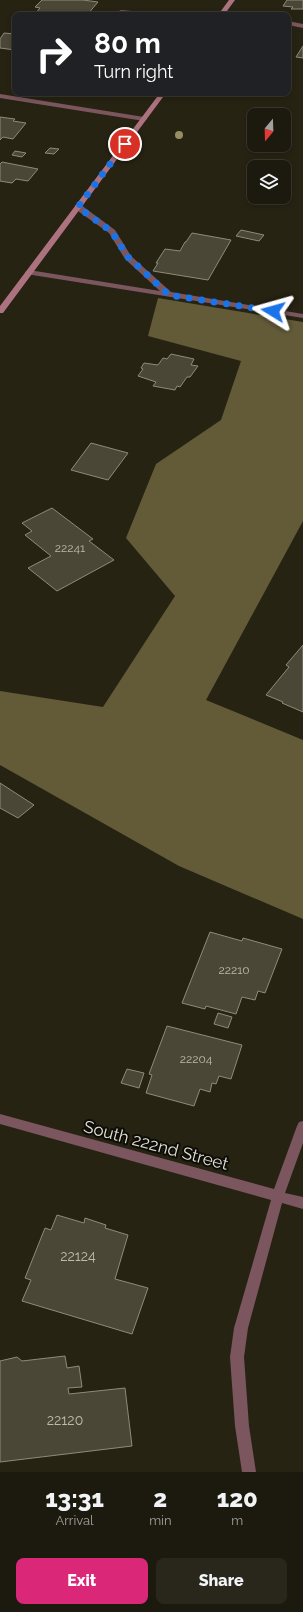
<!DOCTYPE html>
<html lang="en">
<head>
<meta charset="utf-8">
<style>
  :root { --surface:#1c1a0e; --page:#29271c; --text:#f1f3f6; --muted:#a0a19e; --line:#3a382e; --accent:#db2777 }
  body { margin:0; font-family:Raleway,sans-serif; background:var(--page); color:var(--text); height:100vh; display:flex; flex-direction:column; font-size:15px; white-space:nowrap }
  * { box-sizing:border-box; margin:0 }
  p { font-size:13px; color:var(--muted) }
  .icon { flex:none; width:22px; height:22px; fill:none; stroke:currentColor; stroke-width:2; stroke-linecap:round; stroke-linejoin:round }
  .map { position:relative; height:1472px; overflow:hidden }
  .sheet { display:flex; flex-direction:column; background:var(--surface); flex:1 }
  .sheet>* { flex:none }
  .guide { position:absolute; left:12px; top:12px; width:279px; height:84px; border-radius:8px; box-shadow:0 2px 6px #0003,0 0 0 1px var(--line); background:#202124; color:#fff; overflow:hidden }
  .needle { width:26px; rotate:199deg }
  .fabs { position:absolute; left:247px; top:108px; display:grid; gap:8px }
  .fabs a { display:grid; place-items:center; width:44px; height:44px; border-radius:8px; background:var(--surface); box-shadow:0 2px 6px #0003,0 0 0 1px var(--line); font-size:20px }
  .pin { position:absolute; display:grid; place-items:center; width:34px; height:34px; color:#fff; margin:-17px; border:2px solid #fff; border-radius:50%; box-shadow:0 1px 4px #0007 }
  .me { position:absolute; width:44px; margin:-22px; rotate:278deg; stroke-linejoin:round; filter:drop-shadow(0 0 3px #0008) }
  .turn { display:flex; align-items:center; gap:14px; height:84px; padding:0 16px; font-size:18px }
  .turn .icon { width:52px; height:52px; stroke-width:2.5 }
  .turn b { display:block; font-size:28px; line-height:34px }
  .eta { display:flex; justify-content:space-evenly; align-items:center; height:68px; text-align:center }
  .eta b { font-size:24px; font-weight:800; line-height:28px }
  .primary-button { display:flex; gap:8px; margin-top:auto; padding:8px 16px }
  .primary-button a { flex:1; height:46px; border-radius:8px; background:var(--accent); color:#fff; font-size:16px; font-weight:800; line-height:46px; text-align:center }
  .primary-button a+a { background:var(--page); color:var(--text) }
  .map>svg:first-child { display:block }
</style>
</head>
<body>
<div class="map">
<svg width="303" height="1472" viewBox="0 0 303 1472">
  <rect width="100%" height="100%" fill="#262313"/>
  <path fill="#635b38" d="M158,298L303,322V521L206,700L303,740V919L179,866L0,765V691L103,707L175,596L126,538L156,464L221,420L241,361L148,336Z"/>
  <path fill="#4b4737" stroke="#8f8b79" d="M42,0H83L98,2L87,15L70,13L69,15H34L40,8L35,7Z
    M287,0H303V9H291L293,7L283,6Z
    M4,33L15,34V50L0,48V39Z
    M303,46V58L296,57Z
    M0,117L15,119L13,121L26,123L13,139L3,137L0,140Z
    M50,148L59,149L54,154L45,153Z
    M15,151L26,153L22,157L12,155Z
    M2,162L38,169L28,181L16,179L12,183L0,181V164Z
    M241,230L264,235L259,241L236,236Z
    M192,233L231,240L208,280L153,271L158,263H156L165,249L180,251L185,242H186Z
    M171,354L194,359L191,365L198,366L190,377H187L180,387L177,386L175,390L153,386L156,382L138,376L143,369L141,368L144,363L158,365L163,358L167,359Z
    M91,443L128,453L108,480L71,470Z
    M52,508L93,539L89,541L114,560L57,591L28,568L51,556L25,535L32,531L22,523Z
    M303,645V712L282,703L283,702L266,695L289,667L286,665Z
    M0,783L34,805L18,818L0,808Z
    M210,932L242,941L243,938L282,949L265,993L258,991L255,1000L242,997L236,1014L206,1006L205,1009L182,1003Z
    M218,1013L232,1017L228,1028L214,1024Z
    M167,1026L242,1045L231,1079L219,1076L216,1084L212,1083L210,1092L200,1089L194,1106L146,1093L152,1075L149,1074Z
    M127,1069L144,1073L139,1088L121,1083Z
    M57,1215L84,1223L85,1218L106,1225L105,1228L128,1235L115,1279L148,1288L132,1334L22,1301L31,1280L25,1278L45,1228L51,1230Z
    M65,1356L67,1368L79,1366L82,1387L68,1388L69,1394L125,1388L132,1446L0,1462V1361L17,1357L22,1361Z"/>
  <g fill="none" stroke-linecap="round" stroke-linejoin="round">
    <path fill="#7b565e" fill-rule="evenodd" d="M121,10L154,13L157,15L119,13V11Z
      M75,205H81L115,230L131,256L171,292L303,314V318L26,274L25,272L29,270L160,291L125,259L109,233L75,209Z"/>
    <path fill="#7b565e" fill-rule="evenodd" d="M222,11L238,15L220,14L219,13Z
      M288,21L303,24V28L288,25Z
      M0,94L144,117L147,119L144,121L0,98Z
      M0,1114L274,1189L297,1126L299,1122L303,1121V1143L285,1193L303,1197V1209L282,1203L248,1328L244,1357L249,1426L256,1472H242L235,1426L230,1357L234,1328L271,1200L0,1124Z"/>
    <path fill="#ad7280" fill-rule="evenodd" d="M229,0H235L224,15H218Z
      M160,93H166L3,313H0V306Z"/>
  </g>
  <circle fill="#968d62" cx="179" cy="135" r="4"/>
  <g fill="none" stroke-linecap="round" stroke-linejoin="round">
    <path stroke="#1a73e8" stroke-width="7" stroke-dasharray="0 12.6" d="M125,144L78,207L112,232L128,257L169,295L273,311"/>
  </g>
  <g text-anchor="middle" stroke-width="4" stroke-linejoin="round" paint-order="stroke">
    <g font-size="12" fill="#bdbaaf">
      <text x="70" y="552">22241</text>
      <text x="234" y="974">22210</text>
      <text x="196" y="1063">22204</text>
    </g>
    <g font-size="14" fill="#bdbaaf">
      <text x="78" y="1261">22124</text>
      <text x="65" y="1425">22120</text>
    </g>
    <g font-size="17" fill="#e3e1d7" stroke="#0d0c06">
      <text transform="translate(156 1145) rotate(15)" y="6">South 222nd Street</text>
    </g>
  </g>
</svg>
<div class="fabs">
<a><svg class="needle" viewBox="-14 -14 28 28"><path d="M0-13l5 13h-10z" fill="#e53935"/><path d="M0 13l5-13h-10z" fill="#a0a19e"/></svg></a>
<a><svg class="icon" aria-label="layers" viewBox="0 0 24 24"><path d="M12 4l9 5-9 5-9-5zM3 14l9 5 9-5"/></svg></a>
</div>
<div class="pin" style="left:125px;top:144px;background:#d93025"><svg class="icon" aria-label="arrive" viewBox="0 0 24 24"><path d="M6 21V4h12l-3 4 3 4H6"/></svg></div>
<svg class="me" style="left:273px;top:311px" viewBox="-20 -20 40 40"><path d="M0-17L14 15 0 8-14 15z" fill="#1a73e8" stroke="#fff" stroke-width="4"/></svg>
<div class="guide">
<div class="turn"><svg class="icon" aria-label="right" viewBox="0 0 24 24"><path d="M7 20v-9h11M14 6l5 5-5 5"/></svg><div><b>80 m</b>Turn right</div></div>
</div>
</div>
<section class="sheet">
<div class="eta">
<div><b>13:31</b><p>Arrival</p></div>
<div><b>2</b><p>min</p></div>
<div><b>120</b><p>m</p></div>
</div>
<div class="primary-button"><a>Exit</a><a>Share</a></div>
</section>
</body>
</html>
